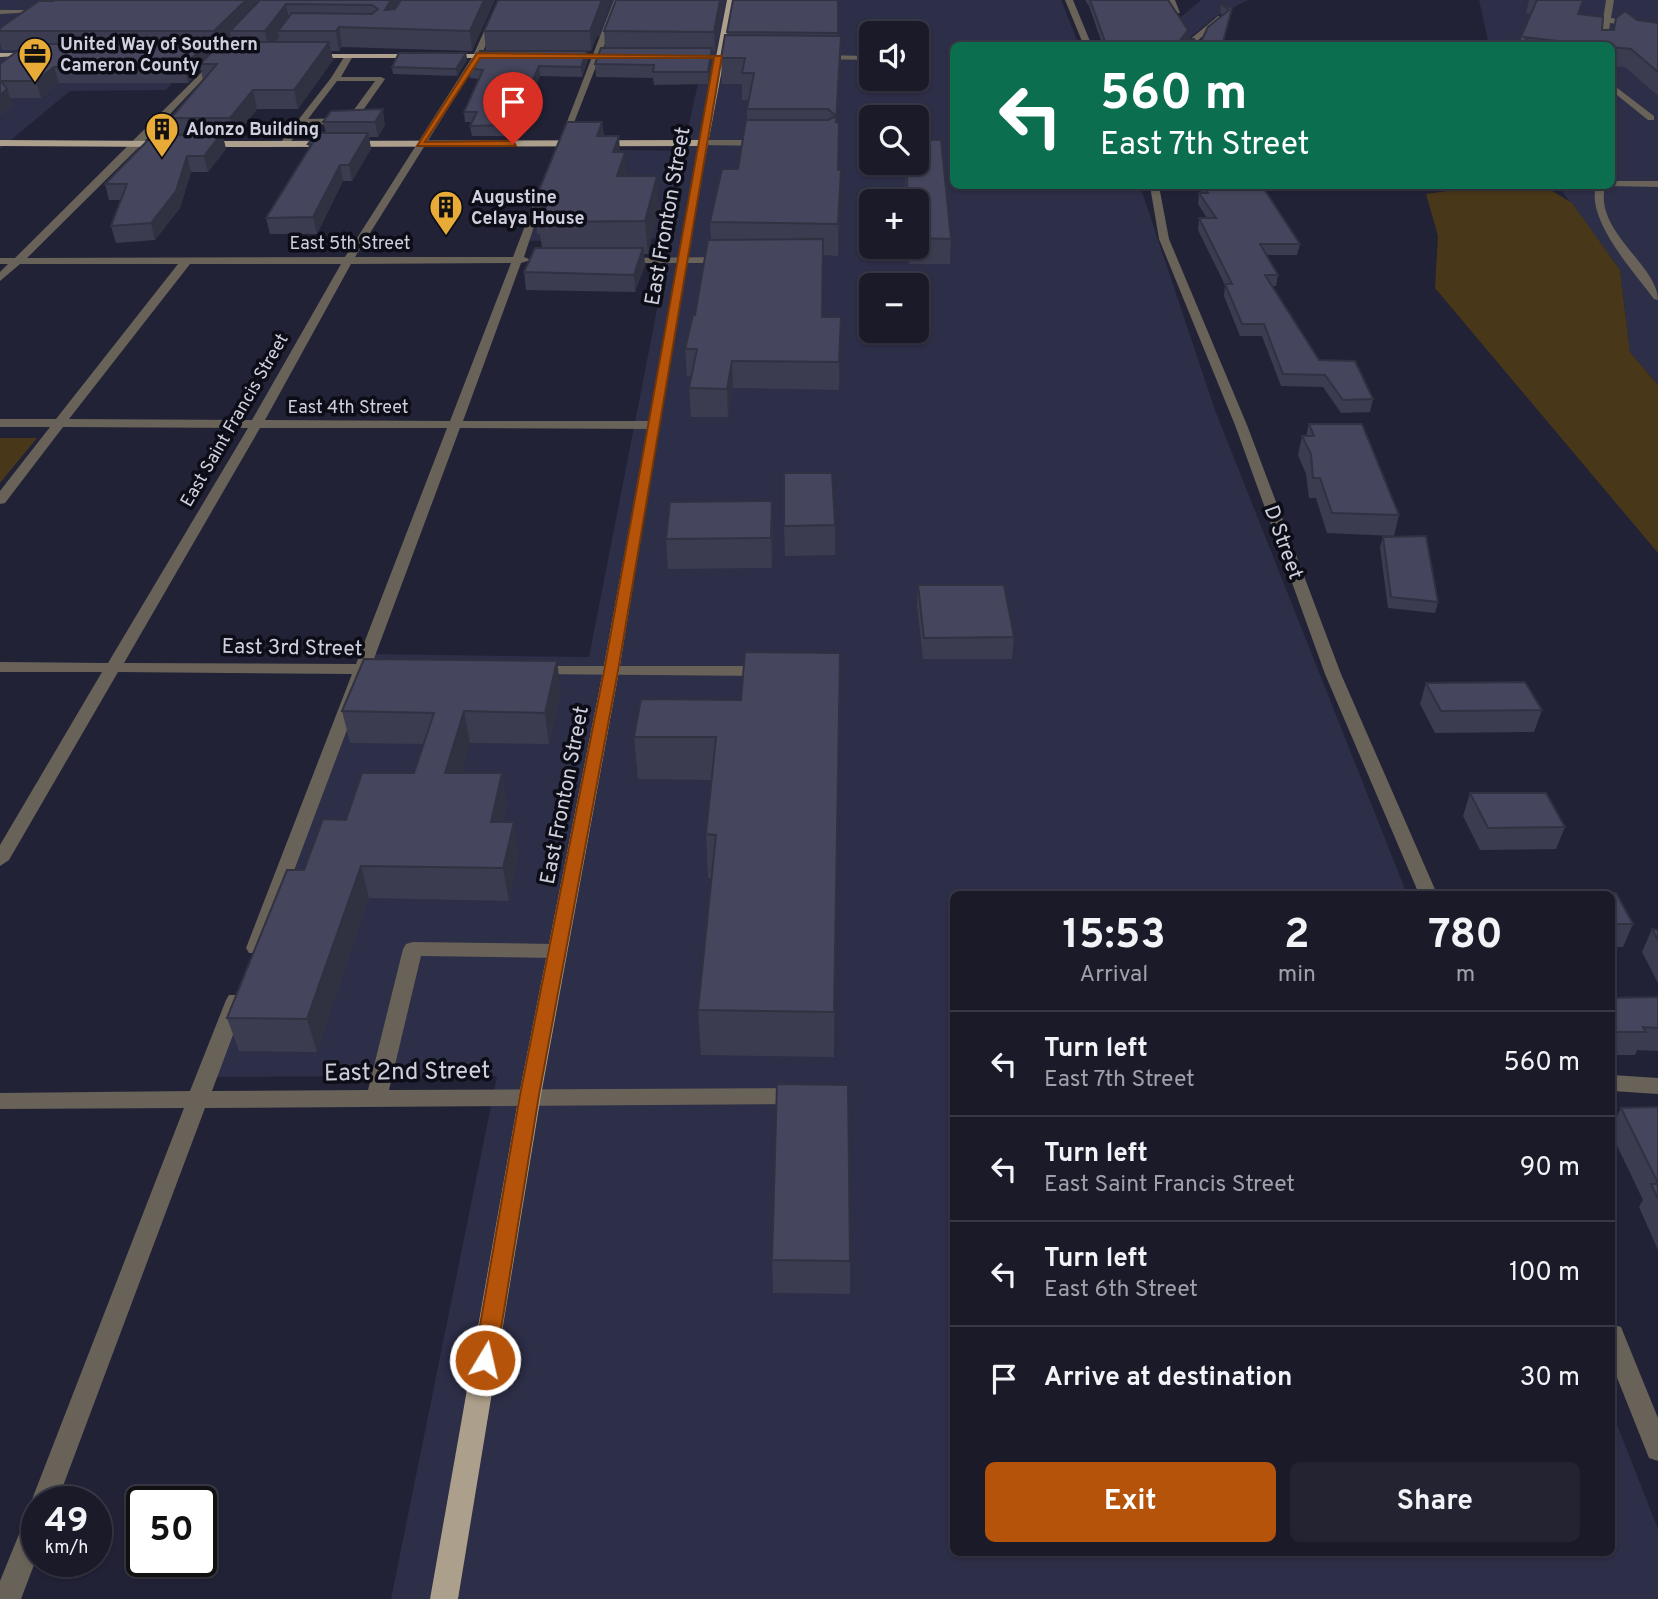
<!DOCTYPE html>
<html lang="en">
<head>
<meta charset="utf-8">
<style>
  :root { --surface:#1a1a29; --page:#232331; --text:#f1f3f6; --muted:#9fa1a8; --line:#383846; --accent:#b45309 }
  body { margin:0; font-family:Overpass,sans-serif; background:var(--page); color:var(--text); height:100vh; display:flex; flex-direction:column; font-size:26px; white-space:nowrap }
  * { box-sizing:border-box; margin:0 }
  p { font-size:23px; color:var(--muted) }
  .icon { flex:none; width:38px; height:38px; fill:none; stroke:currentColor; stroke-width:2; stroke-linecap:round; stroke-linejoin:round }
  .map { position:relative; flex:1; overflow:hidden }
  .details { position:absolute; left:950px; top:891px; width:665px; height:665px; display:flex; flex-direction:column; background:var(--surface); border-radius:10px; box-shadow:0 2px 5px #0004,0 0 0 2px var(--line) }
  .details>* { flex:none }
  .top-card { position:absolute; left:950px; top:42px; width:665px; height:147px; border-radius:10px; box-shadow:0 2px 5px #0004,0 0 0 2px var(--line); background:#0b6e4f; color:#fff; overflow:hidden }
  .tools { position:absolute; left:859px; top:21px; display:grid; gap:14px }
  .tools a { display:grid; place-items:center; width:70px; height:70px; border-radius:10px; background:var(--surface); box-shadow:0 2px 5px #0004,0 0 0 2px var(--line); font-size:35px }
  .speed { position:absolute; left:21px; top:1486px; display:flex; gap:14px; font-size:35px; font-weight:700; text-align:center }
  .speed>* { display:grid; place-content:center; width:91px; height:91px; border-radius:50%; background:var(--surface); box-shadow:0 2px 5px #0004,0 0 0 2px var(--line); line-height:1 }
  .speed small { font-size:18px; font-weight:400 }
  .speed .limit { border:4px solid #111; border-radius:10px; background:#fff; color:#111 }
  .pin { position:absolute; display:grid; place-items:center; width:60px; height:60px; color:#fff; margin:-72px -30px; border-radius:50% 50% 50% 0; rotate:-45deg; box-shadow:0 0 7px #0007 }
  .pin .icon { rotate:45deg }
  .me { position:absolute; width:77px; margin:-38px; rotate:9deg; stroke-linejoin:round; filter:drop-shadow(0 0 5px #0008) }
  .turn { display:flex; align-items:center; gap:24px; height:147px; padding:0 35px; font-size:32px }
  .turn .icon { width:91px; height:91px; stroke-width:2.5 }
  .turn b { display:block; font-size:49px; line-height:60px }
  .eta { display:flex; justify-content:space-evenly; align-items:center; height:119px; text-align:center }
  .eta b { font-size:42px; font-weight:700; line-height:49px }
  .cta { display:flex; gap:14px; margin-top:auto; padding:14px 35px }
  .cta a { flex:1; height:80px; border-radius:10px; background:var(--accent); color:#fff; font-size:28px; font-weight:700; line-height:80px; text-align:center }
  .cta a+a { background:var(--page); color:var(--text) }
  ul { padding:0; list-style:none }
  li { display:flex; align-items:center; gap:21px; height:105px; padding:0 35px; border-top:2px solid var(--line) }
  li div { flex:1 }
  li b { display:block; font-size:26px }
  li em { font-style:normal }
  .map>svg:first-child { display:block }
</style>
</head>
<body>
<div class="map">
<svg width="1658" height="1599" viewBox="0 0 1658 1599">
  <rect width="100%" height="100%" fill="#222237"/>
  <path fill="#2d2e47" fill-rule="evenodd" d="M0,0H261L194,58L166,90L70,91L0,149Z
    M518,0H1061L1079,45L954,46V186H1140L1215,410L1407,894H954V1552H1612V1412L1658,1529V1599H391L497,1076L206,1077L372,654L589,657L671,238L527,241L559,149L683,151L708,38L502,36ZM872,33H917V79H872ZM872,117H917V163H872ZM872,201H917V247H872ZM872,285H917V331H872Z
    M1201,0H1248L1215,17L1181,45L1147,46Z
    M1479,0H1658V385L1630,352L1620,270L1558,186H1612V46L1489,45Z"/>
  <path fill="#483719" d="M1481,186H1544L1572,203L1620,270L1630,352L1658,385V553L1435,288L1438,236L1426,194Z
    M0,438H37L0,483Z"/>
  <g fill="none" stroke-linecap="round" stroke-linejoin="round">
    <path fill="#686258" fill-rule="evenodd" d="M498,0H506L481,56L355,257H513L538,192L546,190L524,257L531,260L521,263L463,421H653L659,425L653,429L460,428L372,664L382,669L380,672L368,674L263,953H249L246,948L352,674L118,672L9,860L0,866V845L102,672H0V662L108,663L248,428L63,427L5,503L0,504V491L50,427H0V419H56L178,264H20L0,281V272L8,264H0V258H15L217,57L220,61L140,146L27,258L345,257L473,56ZM511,263L450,421L265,420L351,264ZM190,264H341L252,420L69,419ZM260,428H447L356,664L124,663Z
      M614,0H622L566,143L558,145Z
      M1065,0H1073L1092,46H1084Z
      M1167,0H1175L1180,13H1174Z
      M1606,0H1614L1611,18L1642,23L1648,31L1658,34V38L1642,35L1637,27L1610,23L1607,46H1599Z
      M0,10H33L37,12L0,14Z
      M1218,16L1225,18L1191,46H1182Z
      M346,54L353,56L341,77H381L385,79L354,123L304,125L287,146H281V142L331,78ZM337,81H375L348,118L308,119Z
      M819,55L872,56V60L816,59Z
      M1612,84L1654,116V120H1648L1612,91Z
      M703,140H766L771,143L766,146L700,145L698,143Z
      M1612,181H1658V187L1609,186H1612Z
      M1150,186H1159L1169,239L1247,425L1341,674L1437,894H1419L1325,674L1235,425L1159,239Z
      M1596,186H1605C1594,232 1658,265 1658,300L1654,299C1634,272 1586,220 1596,186Z
      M620,258L729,257L734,260L729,263H616V259Z
      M535,666H766L774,671L766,676L529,674L527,671L529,668Z
      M413,942L557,944L564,946L567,951L564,956L557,958L421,956L389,1090L800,1088L808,1090L811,1096L808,1102L800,1104L205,1108L57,1502H37V1557L21,1599H0V1581L28,1512L34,1509L31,1502L184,1108L0,1109V1093L190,1091L226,1000L229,995H243L246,1000L212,1091L368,1090L403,949L406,944Z
      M1612,1075L1658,1078V1094L1612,1091Z
      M1612,1324L1621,1327L1658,1418V1461L1649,1458L1612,1365Z"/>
    <path fill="#ac9f8b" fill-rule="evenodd" d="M727,0H735L686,261L619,671L541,1095L458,1599H430L519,1095L603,671L699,146L203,147L198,144L203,141L700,140Z
      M0,53H35L39,55L0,57Z
      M305,54H500L504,56L500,58H308Z
      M560,54H619L623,56L619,58H563Z
      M0,140L168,141L173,144L168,147L0,146Z"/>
  </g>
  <path fill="#3b3c50" d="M55,0H495L472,51L342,47L339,51H331L333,60L298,109H257L235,137H223L226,149L208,172H191L180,208L155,240L116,243L111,226L121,200H109L105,184L175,135L171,118L203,80L201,69L188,83H59L41,98H10L13,106L0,116V64L18,50H2L0,43V28Z
    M611,0L591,51H587L588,60L582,77L540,76L514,136H472L470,126L472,122H465L464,112L479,79L470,78L469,68L486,51L484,31Z
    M724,0L715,51H712L713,61L708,84L654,85L653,78L596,77L595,64L605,48L604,31Z
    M838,0V36H841V62L837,123L839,170H841V200L838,256L823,255L822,317L841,344L839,390L733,388L728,417H691L689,388L692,376H687L685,349L695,315L711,240L710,222L738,169L747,120V109L749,100H742V84H722L721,58L727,35V32Z
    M1085,0H1168L1186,39L1197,44V46H1103L1089,6Z
    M1529,0H1584L1579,14L1602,30H1613L1616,18L1658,23V96L1625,67L1612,66V46H1517L1531,14L1526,13Z
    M1221,4L1232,8L1230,17L1223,15L1220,13Z
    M466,53L467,60L457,76L393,74L392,67Z
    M331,111L385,125L378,137H369L371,149L352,181H343L317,234H270L266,218L309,149L308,144L326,133L323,122Z
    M602,122L604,136L620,152L627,176L659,208L648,254H644L645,265L635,292L526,290L524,272L542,248L540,234H537L534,202Z
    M904,163H917L951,239L950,264H909L908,247H917V201H906Z
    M1199,186H1262L1300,244L1297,255H1266L1278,275L1276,286H1272L1319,360L1373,399L1370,412L1341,413L1323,387L1281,386L1262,336H1240L1224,296L1225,285L1198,230L1199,218H1207L1198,204L1199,193H1201L1199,188Z
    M1309,424L1399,515L1394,536L1327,533L1316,498H1309L1306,474L1298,455L1302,436H1306Z
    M772,501L773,531L772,568L668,569L666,539Z
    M835,525V555L785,556L784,526Z
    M1383,537L1438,602L1435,613L1388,608L1380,547Z
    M918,585L1014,637L1012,659H923L917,606Z
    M1426,683L1542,710L1534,732L1435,733L1420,704Z
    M561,692L549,744L470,743L461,773H502L507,805L503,822L519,854L509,901L369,898L317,1052L239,1051L227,1018L304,870L346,820L414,773L424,744L350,743L342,711Z
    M840,694L834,1057L701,1055L698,1010L711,878H708L706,834L712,780L638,779L634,737L741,700Z
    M1470,793L1565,827L1556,849L1480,850L1463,816Z
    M1612,894L1633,924L1623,947H1612Z
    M1652,929L1658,930V983L1642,952Z
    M1658,997V1051L1637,1050L1635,1055H1612V998Z
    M1658,1107V1250L1639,1207L1643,1200L1612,1135V1126L1621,1108Z
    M772,1260L850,1261V1294L773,1293Z"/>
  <path fill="#303141" d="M246,0H268L230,31L231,38L218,51L214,31Z
    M391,0H404L388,29L385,10Z
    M484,0H495L472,51L470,31Z
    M602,0H611L591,51L590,31Z
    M720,0H724L715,51L714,32Z
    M286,4L290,23L278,31L279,37L269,51L265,31Z
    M339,27L342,47L339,51L336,31Z
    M1188,30L1187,39H1181Z
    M841,36V62L836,151V122Z
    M329,42L333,60L298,109L294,90Z
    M206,44L210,60L200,64L201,69L188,83L184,66Z
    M712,48L713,61L708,84V72Z
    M587,51L588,60L582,77L581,67Z
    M466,53L467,60L457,76L456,69Z
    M539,66L540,76L514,136L513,125Z
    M54,67L59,83L41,98L36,81Z
    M7,89L13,106L0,116V95Z
    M253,90L257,109L235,137L230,118Z
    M383,109L385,125L378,137L375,122Z
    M602,122L605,152L597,136Z
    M222,133L226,149L208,172L204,156Z
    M368,133L371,149L352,181L349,165Z
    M619,136L621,165L625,152L627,183L620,207L613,152Z
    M187,156L191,172L180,208L155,240L151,223Z
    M340,165L343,181L317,234L313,217Z
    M841,170V200L838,256V224Z
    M657,176L659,208L648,254L645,221Z
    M643,248L645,265L635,292L634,275Z
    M841,317V344L839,390V362Z
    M732,361L733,388L728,417L727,389Z
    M772,501L773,531L772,568L771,538Z
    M557,661L561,692L549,744L545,713Z
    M840,694L834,1057V1012Z
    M464,711L470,743L451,805L445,773Z
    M502,773L507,805L496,854L491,822Z
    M514,822L519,854L509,901L503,868Z
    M361,866L369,898L317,1052L307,1019Z"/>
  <path fill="#45465d" stroke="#303141" stroke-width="2" d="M55,0H246L214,31H0V28L39,1H53Z
    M260,0H391L385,10L395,9L401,0H484L470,31L339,27L336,31H278L292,13L372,14L378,9L372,5L286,4L265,31H230Z
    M498,0H602L590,31H484Z
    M616,0H720L714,32L604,31Z
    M733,0H838V33L727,32Z
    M1090,0H1168L1188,30L1181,39H1194L1197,44H1106Z
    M1537,0H1583L1578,14L1603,17L1602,30H1614L1616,18L1625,11L1637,20L1658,23V72L1631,49L1612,47V46H1600L1524,37L1535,46H1517Z
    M1221,4L1232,8L1222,46H1199L1208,27L1229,10Z
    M725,35L841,36L836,122L839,123L838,170H841L838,224L710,222L722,169H738L746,120H828L836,116L828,109H747L754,73H742L745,58H721Z
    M222,42H329L294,90H253L230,118H171L217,64H200Z
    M27,44H206L184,66L54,67L36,81H1L7,89L0,95V64Z
    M601,48H712L708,72H653L654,65L595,64Z
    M480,51H587L581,67L539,66L513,125L470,126L477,112H464L483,70L469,68Z
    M399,53H466L456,69L392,67Z
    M383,109L375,122H323L331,111Z
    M567,122H602L597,136H619L613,152H625L617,176H657L645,221L539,222L548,202H534Z
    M222,133L204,156H187L176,191L151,223L111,226L127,184H105L152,136Z
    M316,133H368L349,165H340L313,217L266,218L312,144H308Z
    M917,140H941L951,239L917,238V201H908L906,163H917Z
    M1204,186H1262L1300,244H1260L1278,275H1265L1319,360L1355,361L1373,399L1343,400L1325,375L1283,374L1264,324H1242L1225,284H1232L1199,218H1216L1199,193H1208Z
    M823,239L822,317H841L839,362L732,361L727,389L689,388L697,349H685L693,315H695L708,240Z
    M535,248H643L634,275L524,272Z
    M1309,424H1362L1399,515L1332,513L1320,478H1313L1311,454L1302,436H1314Z
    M784,473H832L835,525L784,526Z
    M772,501L771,538L666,539L670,502Z
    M1426,536L1438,602L1391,597L1383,537Z
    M918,585H1004L1014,637L924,638Z
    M745,652L840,653L834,1012L698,1010L716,835L706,834L716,737H634L641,699L741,700Z
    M364,659L557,661L545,713L464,711L445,773H502L491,822H514L503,868L361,866L307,1019L227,1018L287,870H304L323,819L346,820L362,773H414L434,713L342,711Z
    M1525,682L1542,710L1441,711L1426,683Z
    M1470,793H1546L1565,827L1488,828Z
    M1616,893L1633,924H1612V894H1516Z
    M1652,929L1658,930V940Z
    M1658,997V1028L1643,1027L1646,1032H1612V998Z
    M777,1084L848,1085L850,1261L772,1260Z
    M1658,1107V1183L1621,1108Z
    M1651,1184H1658V1199Z"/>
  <path fill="#b45309" stroke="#753606" stroke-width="2" d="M477,53L722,56L618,671L539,1095L496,1360L493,1368L485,1371L477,1368L474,1360L520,1095L604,671L714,58H480L425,142L513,141L516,146H417Z"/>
  <defs>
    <symbol id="office-pin" viewBox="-11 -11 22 30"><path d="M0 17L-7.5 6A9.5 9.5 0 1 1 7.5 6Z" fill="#e8ab37" stroke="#0c0d16"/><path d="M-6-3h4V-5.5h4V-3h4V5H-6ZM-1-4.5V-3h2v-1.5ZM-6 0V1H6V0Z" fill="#111"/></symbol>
    <symbol id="building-pin" viewBox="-11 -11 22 30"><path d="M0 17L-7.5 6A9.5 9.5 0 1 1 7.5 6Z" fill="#e8ab37" stroke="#0c0d16"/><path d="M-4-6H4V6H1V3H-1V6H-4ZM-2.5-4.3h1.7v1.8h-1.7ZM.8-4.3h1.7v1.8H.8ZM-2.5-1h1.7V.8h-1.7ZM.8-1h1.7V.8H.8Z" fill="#111"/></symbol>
  </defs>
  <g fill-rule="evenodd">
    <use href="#office-pin" x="16" y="35" width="38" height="52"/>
    <use href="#building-pin" x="143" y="110" width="38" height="52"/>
    <use href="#building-pin" x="427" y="188" width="38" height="52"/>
  </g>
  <g text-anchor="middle" stroke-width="7" stroke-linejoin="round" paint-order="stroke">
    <g font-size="18" font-weight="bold" fill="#cfd0de" stroke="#0c0d16" text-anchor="start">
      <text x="60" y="50">United Way of Southern<tspan x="60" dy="21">Cameron County</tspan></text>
      <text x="186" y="135">Alonzo Building</text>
      <text x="471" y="203">Augustine<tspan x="471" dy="21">Celaya House</tspan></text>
    </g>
    <g font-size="18" fill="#cfd0de" stroke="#0c0d16">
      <text x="350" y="249">East 5th Street</text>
      <text x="348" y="413">East 4th Street</text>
      <text transform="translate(234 420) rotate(-60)" y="6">East Saint Francis Street</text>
    </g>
    <g font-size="21" fill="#cfd0de" stroke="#0c0d16">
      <text transform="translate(667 216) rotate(-80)" y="7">East Fronton Street</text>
      <text transform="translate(1284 542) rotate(70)" y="7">D Street</text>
      <text transform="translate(292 647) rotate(1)" y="7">East 3rd Street</text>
      <text transform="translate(564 795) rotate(-79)" y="7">East Fronton Street</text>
    </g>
    <g font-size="24" fill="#cfd0de" stroke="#0c0d16">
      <text transform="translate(407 1071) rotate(-1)" y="8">East 2nd Street</text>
    </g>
  </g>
</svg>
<div class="tools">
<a><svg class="icon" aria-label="sound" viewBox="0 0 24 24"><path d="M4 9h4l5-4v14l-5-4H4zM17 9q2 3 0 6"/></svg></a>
<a><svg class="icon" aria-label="search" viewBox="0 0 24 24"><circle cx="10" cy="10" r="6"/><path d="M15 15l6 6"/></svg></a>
<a>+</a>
<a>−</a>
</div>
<div class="speed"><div>49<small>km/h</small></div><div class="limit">50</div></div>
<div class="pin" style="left:513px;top:144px;background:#d93025"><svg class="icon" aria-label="arrive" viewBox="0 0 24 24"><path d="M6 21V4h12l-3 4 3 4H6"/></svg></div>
<svg class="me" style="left:485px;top:1360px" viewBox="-20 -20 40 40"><circle r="17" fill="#b45309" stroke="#fff" stroke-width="3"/><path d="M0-11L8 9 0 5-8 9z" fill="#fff"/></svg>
<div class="top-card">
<div class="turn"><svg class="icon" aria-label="left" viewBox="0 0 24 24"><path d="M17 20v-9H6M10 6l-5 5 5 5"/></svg><div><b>560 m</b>East 7th Street</div></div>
</div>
<section class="details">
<div class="eta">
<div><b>15:53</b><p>Arrival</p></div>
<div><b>2</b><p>min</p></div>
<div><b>780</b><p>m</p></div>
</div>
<ul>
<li><svg class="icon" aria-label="left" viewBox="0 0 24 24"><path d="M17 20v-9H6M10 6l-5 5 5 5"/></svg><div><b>Turn left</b><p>East 7th Street</p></div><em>560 m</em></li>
<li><svg class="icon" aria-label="left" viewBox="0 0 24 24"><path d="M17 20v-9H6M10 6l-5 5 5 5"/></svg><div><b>Turn left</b><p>East Saint Francis Street</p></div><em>90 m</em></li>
<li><svg class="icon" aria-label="left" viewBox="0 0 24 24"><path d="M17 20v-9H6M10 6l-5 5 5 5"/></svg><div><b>Turn left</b><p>East 6th Street</p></div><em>100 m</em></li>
<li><svg class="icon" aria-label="arrive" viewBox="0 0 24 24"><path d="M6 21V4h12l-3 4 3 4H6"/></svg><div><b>Arrive at destination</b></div><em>30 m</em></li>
</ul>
<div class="cta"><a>Exit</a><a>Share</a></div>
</section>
</div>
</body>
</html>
